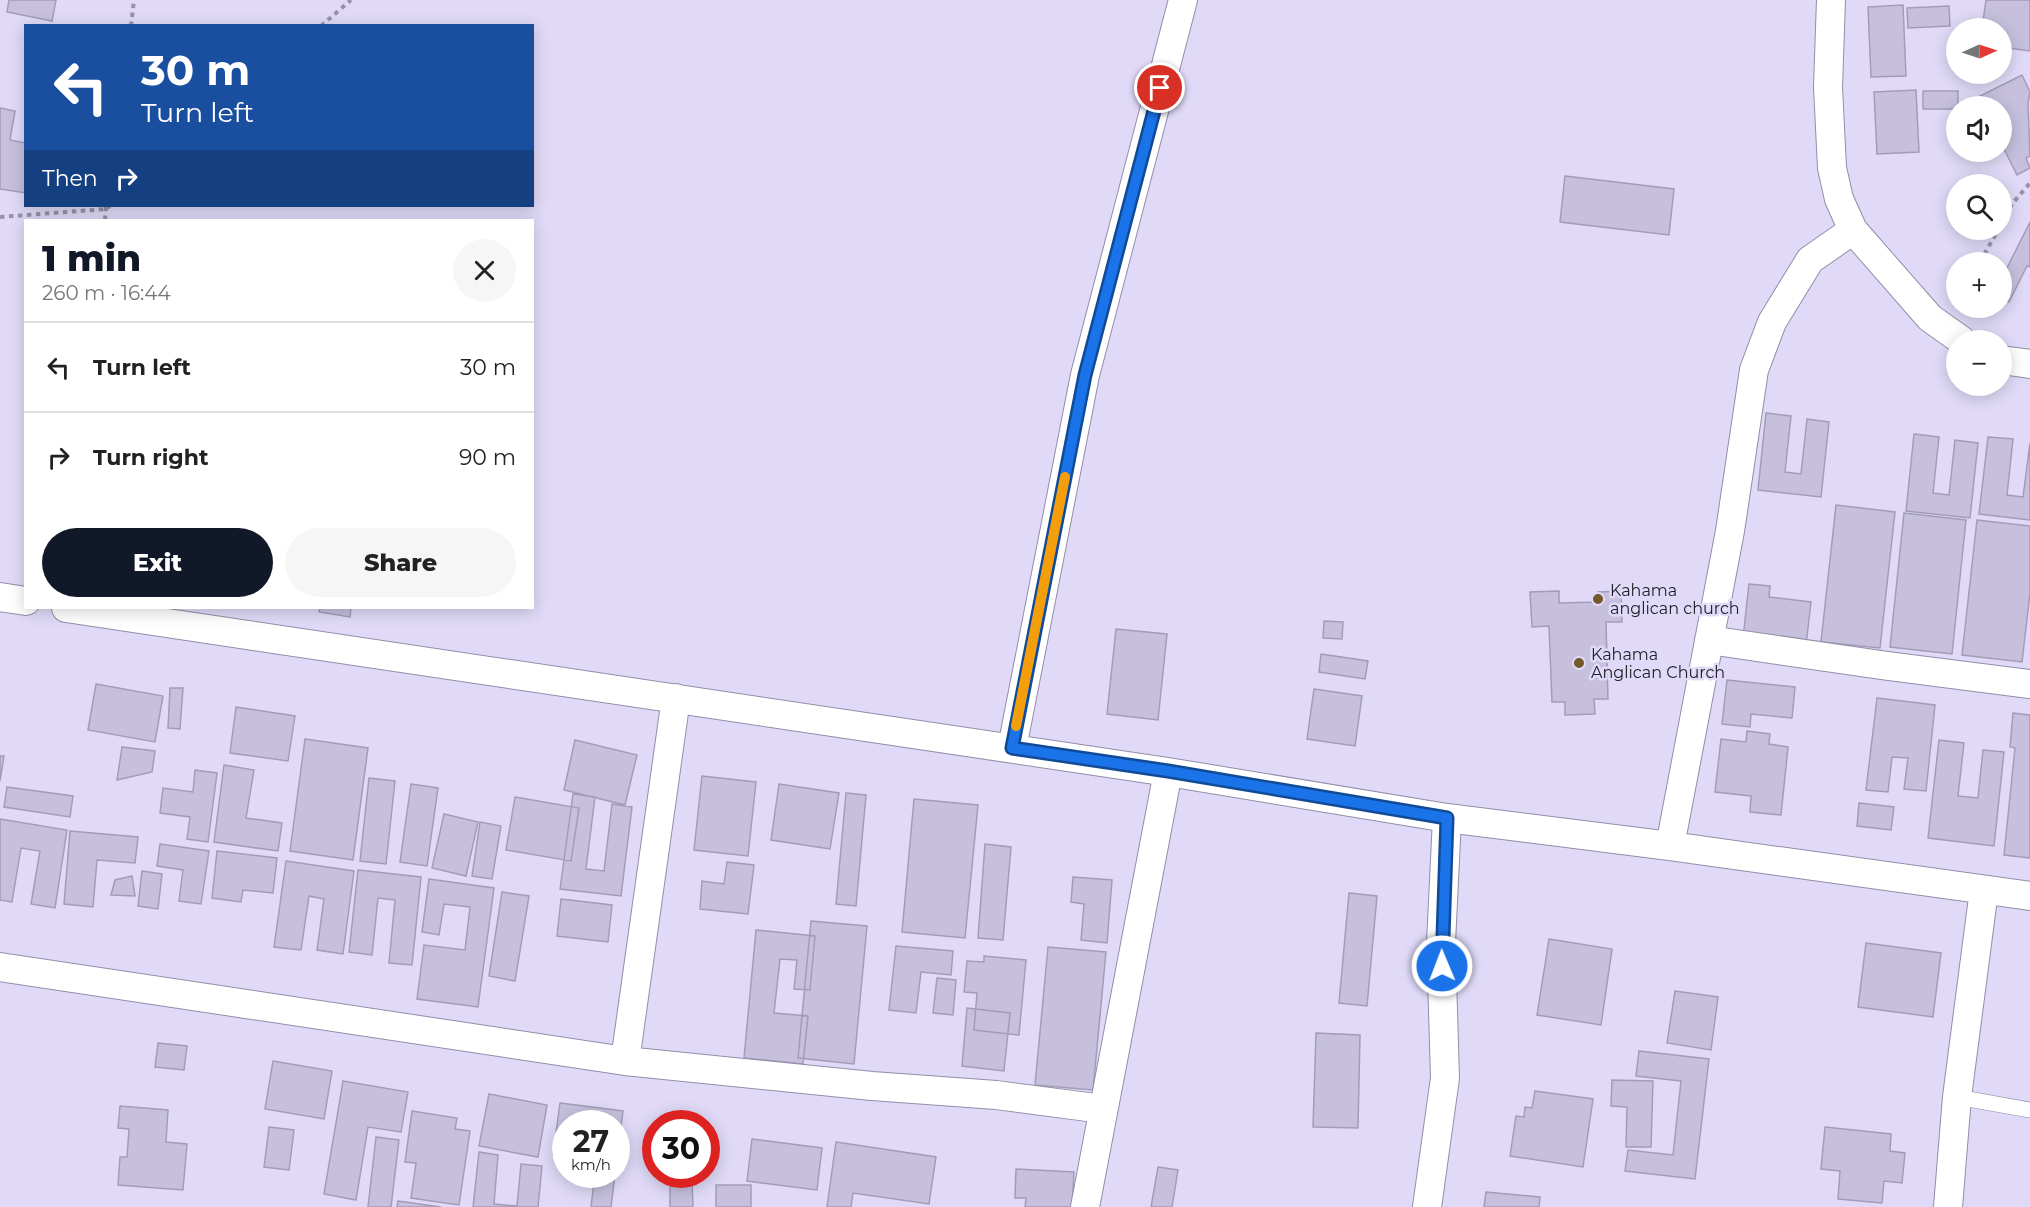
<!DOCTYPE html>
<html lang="en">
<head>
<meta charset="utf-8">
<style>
  :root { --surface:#fff; --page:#f6f6f6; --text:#222; --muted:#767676; --line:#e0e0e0; --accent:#111827 }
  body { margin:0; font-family:Montserrat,sans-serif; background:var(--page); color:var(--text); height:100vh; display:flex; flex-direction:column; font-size:22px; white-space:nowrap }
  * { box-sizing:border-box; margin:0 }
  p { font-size:20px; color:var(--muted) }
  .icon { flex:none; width:33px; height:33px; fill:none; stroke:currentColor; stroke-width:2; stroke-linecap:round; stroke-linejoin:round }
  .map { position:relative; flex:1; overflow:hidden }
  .side { position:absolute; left:24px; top:219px; width:510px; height:390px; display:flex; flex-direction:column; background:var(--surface); border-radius:0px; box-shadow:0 3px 15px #0003 }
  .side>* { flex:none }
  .hud { position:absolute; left:24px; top:24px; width:510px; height:183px; border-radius:0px; box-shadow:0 3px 15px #0003; background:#1a4fa0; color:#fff; overflow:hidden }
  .needle { width:39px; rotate:87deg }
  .controls { position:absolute; left:1946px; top:18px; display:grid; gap:12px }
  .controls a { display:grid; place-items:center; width:66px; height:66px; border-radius:50%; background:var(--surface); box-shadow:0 3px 15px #0003; font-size:30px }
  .speed { position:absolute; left:552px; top:1110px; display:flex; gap:12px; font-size:30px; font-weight:700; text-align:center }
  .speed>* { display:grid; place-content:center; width:78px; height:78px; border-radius:50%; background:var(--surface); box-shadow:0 3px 15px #0003; line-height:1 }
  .speed small { font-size:15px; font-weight:400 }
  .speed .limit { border:9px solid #d22; background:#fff; color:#111 }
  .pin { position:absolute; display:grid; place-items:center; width:51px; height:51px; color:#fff; margin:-26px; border:3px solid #fff; border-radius:50%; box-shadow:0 2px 6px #0007 }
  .me { position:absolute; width:66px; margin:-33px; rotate:359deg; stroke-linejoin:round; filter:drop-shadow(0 0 4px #0008) }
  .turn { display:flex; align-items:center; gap:21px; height:126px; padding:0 18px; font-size:27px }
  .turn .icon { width:78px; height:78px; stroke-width:2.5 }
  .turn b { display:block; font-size:42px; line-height:51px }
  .then { display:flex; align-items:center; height:57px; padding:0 18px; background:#0003; gap:12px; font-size:22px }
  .round { display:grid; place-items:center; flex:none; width:63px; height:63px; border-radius:32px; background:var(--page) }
  .headline { display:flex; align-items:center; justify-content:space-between; height:102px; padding:0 18px }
  h1 { font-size:36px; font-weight:800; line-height:45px; color:var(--accent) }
  .cta { display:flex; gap:12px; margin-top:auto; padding:12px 18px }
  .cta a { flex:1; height:69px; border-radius:36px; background:var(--accent); color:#fff; font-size:24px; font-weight:800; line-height:69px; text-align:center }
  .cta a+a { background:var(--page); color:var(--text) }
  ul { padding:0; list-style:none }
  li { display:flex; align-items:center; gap:18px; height:90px; padding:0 18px; border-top:2px solid var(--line) }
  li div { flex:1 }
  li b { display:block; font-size:22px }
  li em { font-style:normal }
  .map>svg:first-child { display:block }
</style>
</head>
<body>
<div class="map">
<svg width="2030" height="1207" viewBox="0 0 2030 1207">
  <rect width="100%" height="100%" fill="#e0daf8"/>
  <path fill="#c6c0dd" stroke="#a39cb9" stroke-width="1.5" d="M9,0H56L52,21L7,12Z
    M1986,0H2030V51L2009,48L2006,67L2001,66V28H1982Z
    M1903,5L1906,76L1871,77L1868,7Z
    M1949,6L1950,26L1908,28L1907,8Z
    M2022,75L2030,92L2028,104L2030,156L2026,158L2030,168L2017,175L2001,143V106H1983L1978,97Z
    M1916,90L1919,152L1877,154L1874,92Z
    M1923,91H1958V106L1956,109H1923Z
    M0,108L15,111L10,140L26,143V193L0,189Z
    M1565,176L1674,189L1669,235L1560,222Z
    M2030,222V267L2027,266L2009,302L2001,298V280Z
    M1766,413L1791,416L1785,472L1801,474L1807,419L1829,422L1821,497L1758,490Z
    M1914,434L1939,437L1933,493L1949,495L1955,440L1978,443L1970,518L1906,511Z
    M1988,437L2013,439L2007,495L2023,497L2030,443V520L1979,514Z
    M1836,505L1895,512L1880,648L1821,642Z
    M1904,513L1966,520L1952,654L1890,647Z
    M1977,520L2030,526V593L2022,662L1962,655Z
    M1749,584L1770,586L1769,597L1811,602L1806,645L1743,638Z
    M1559,591V603L1598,602V592L1621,591L1622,622H1606L1608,699H1594L1595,714L1565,715V702H1552L1549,626L1532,627L1530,592Z
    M320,608H351L350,617L319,612Z
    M1324,621L1343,622L1342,639L1323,638Z
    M1116,629L1167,634L1158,720L1107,714Z
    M1321,654L1368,661L1365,679L1319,672Z
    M1727,680L1795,687L1792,718L1751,714L1750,727L1722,724Z
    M96,684L163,696L155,742L88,730Z
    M170,688H183L180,729L168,728Z
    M1314,689L1362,696L1355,746L1307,739Z
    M1877,698L1935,705L1926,791L1904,789L1908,758L1892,757L1888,792L1866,790Z
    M236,707L295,716L288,761L230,753Z
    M2013,713L2030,715V858L2004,855L2015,748L2010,747Z
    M1747,731L1770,734L1769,744L1788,747L1781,815L1750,812L1751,796L1715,792L1721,739L1746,742Z
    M305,739L368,748L353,860L290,851Z
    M575,740L637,755L625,805L564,790Z
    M1939,740L1964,743L1958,796L1978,798L1983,750L2004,752L1994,846L1928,838Z
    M122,747L155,751L152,772L117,780Z
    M0,756H4L0,781Z
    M224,765L254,770L246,818L282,823L278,851L214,842Z
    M195,770L217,773L208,842L187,839L190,817L160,813L163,788L193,792Z
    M702,776L756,782L748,856L694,850Z
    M369,778L395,781L386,864L360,861Z
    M411,784L438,788L427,866L400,862Z
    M779,784L839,793L830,849L771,840Z
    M7,787L73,796L70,817L4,807Z
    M846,793L866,795L856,906L836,904Z
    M573,794L595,797L586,869L604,871L612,804L632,807L621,896L560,889Z
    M515,797L579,808L571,861L506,850Z
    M914,799L978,805L965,938L902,932Z
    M1859,803L1894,807L1891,830L1857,826Z
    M444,814L478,822L466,876L432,868Z
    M0,819L67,830L55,908L31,904L40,851L21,848L12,902L0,900Z
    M480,822L501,826L492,879L472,876Z
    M70,831L138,837L135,863L97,860L93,907L64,904Z
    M160,844L209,851L201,904L179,901L183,870L157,866Z
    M985,844L1011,847L1003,940L978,938Z
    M217,851L277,858L273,893L243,890L241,902L212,898Z
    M286,861L354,871L343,954L317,950L324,899L309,896L301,950L274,947Z
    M727,862L754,865L748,914L700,909L702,881L724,884Z
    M358,870L421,877L412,965L389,963L395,900L378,898L372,955L349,952Z
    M142,871L162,874L158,909L138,906Z
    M132,876L135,896L111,895L115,880Z
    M1073,877L1112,880L1107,943L1081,940L1084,904L1071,902Z
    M429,879L494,888L478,1007L417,999L424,945L465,950L470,907L444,904L439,935L422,932Z
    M502,892L529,896L515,981L489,976Z
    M1349,893L1377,896L1367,1006L1339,1003Z
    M561,899L612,905L608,942L557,936Z
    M811,921L867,926L854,1064L798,1058Z
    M756,930L815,936L810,990L794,989L797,960L780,959L774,1013L808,1016L803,1064L744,1058Z
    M1549,939L1612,949L1601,1025L1537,1015Z
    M1866,943L1941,953L1933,1017L1858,1007Z
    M896,946L953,951L951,975L921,972L916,1013L889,1010Z
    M1048,947L1106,952L1093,1090L1035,1085Z
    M984,956L1026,960L1019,1035L974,1030L977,993L964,992L967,961L984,962Z
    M937,978L956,980L953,1015L933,1013Z
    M1675,991L1718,997L1711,1050L1667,1043Z
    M967,1008L1010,1013L1004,1071L962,1066Z
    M1316,1033L1360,1035L1358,1128L1313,1127Z
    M158,1043L187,1046L184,1070L155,1067Z
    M1639,1051L1709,1059L1695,1179L1625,1171L1628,1150L1673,1155L1681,1081L1636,1076Z
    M273,1061L332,1071L324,1119L265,1109Z
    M1612,1080L1653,1081L1651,1147H1626L1627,1107L1611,1106Z
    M343,1081L408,1092L401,1132L368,1127L356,1200L324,1194Z
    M1535,1091L1593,1099L1583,1167L1510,1156L1516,1116L1524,1117L1525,1107L1532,1108Z
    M489,1094L547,1105L538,1157L479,1146Z
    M560,1103L623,1111L616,1163V1124H566V1157L553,1155Z
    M120,1106L168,1110L166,1142L187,1144L183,1190L118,1185L120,1157H127L129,1129L118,1128Z
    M412,1111L457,1118L455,1129L470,1131L459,1205L411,1198L416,1163L405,1162Z
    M269,1127L294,1130L289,1170L264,1167Z
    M1825,1127L1891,1134L1890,1151L1905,1153L1902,1183L1884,1181L1882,1203L1838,1199L1840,1171L1821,1169Z
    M376,1137L399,1140L391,1207H368Z
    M752,1139L822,1148L817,1190L747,1181Z
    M836,1142L936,1157L929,1204L853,1193L851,1207H827Z
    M479,1152L498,1155L494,1204L517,1206L521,1164L542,1166L538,1207H473Z
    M1158,1167L1178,1170L1172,1207H1151Z
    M1016,1169L1074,1172L1072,1207H1025L1026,1198H1015Z
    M595,1174H615L611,1207H591Z
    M692,1180L693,1207H670V1181Z
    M716,1185H751V1207H716Z
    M1486,1192L1540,1197L1539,1207H1484Z
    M398,1201L441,1207H397Z"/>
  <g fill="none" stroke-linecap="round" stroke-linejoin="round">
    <defs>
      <path id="lane" d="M1957,1097L2030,1110"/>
      <path id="street" d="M1831,0L1828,87L1832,168L1839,199L1853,230L1930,318L1961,340
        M2001,360L2030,364
        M0,597L26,601
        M66,608L1168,772L1447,818L1670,846L2030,896
        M1709,640L1888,666L2030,684
        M1012,748L1085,375L1183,0
        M1670,846L1730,531L1754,370L1772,322L1810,260L1853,230
        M0,967L625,1061L872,1086L996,1095L1103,1109
        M625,1061L676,698
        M1085,1207L1168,772
        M1427,1207L1445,1078L1441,943L1447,818
        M1948,1207L1957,1097L1984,890"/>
    </defs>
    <use href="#lane" stroke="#938da8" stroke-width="16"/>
    <use href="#street" stroke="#938da8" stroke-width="30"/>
    <path stroke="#9792a9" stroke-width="4" stroke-dasharray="4.5 4.5" stroke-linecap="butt" d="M131,26L134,0
      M321,26L351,0
      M0,217L106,209L110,206
      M105,220L106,206
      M2001,224L2012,204L2030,183
      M1980,262L1998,230"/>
    <use href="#lane" stroke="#fff" stroke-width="15"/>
    <use href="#street" stroke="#fff" stroke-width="28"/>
  </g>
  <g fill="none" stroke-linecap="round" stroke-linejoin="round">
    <defs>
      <path id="route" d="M1160,88L1085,375L1012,748L1168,771L1447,818L1442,966"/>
    </defs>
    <use href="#route" stroke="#114b97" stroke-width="15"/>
    <use href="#route" stroke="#1a73e8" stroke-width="10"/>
    <path stroke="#f59e0b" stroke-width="10" d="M1016,726L1065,477"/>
  </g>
  <g fill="#74582b" stroke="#e0daf8" stroke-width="2">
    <circle cx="1598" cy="599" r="6"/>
    <circle cx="1579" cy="663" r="6"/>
  </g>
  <g text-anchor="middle" stroke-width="5" stroke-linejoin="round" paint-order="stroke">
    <g font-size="16" fill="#22202a" stroke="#e0daf8" text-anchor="start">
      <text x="1610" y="596">Kahama<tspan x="1610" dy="18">anglican church</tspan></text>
      <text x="1591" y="660">Kahama<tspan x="1591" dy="18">Anglican Church</tspan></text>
    </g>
  </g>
</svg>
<div class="controls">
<a><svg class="needle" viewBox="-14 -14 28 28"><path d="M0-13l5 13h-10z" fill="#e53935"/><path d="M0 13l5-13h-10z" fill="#767676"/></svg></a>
<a><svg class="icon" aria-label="sound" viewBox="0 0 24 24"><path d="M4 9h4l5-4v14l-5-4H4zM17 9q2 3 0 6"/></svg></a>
<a><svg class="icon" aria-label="search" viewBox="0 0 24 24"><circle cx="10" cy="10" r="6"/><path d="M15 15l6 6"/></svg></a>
<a>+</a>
<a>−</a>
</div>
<div class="speed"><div>27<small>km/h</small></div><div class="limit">30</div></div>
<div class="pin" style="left:1160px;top:88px;background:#d93025"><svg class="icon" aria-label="arrive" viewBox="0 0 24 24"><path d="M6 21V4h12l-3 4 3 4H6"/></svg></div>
<svg class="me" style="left:1442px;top:966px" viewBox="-20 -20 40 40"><circle r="17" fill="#1a73e8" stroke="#fff" stroke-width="3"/><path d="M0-11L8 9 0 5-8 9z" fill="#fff"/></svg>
<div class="hud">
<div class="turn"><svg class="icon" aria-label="left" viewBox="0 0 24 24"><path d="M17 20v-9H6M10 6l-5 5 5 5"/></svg><div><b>30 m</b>Turn left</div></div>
<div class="then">Then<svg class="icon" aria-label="right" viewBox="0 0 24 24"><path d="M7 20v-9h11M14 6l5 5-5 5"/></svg></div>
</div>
<section class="side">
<div class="headline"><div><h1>1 min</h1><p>260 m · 16:44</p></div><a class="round"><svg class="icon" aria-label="close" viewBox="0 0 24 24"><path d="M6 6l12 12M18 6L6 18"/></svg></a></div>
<ul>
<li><svg class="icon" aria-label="left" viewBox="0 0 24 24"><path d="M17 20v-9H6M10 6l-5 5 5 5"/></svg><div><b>Turn left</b></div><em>30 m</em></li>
<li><svg class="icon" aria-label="right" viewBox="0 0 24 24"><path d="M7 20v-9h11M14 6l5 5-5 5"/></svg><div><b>Turn right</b></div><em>90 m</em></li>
</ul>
<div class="cta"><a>Exit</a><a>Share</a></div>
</section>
</div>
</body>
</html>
